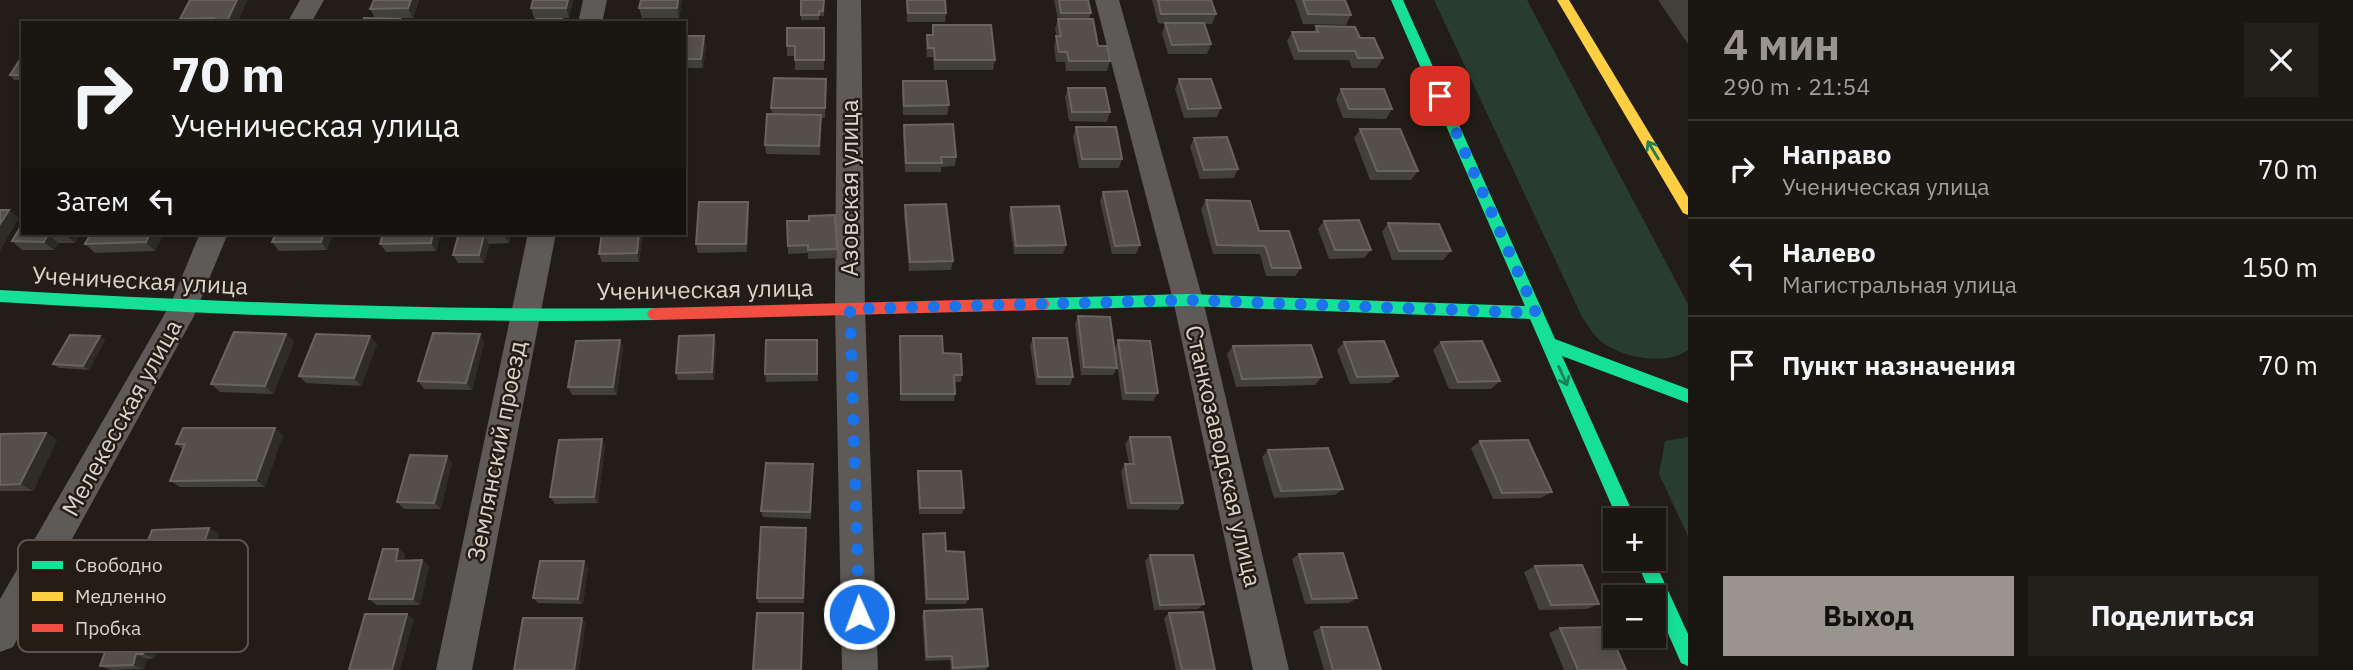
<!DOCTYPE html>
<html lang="ru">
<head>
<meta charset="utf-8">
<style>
  :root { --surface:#1a1612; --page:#231f1b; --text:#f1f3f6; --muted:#9f9f9f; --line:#383532; --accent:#9a948e }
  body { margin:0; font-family:"IBM Plex Sans",sans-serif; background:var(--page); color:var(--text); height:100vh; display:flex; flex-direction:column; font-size:26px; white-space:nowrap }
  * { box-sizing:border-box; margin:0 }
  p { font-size:23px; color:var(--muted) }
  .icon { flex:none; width:38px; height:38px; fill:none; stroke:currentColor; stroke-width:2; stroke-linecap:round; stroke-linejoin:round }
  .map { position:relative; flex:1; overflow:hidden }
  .details { display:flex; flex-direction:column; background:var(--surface); width:665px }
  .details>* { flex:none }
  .guide { position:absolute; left:21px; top:21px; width:665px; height:214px; border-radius:0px; box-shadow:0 4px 10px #0003,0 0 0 2px var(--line); background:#1a1612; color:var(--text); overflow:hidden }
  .controls { position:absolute; left:1603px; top:508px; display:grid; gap:14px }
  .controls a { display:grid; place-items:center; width:63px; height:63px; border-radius:0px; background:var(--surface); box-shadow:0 4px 10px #0003,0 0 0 2px var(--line); font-size:35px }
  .pin { position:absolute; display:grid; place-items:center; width:60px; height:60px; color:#fff; margin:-30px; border-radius:14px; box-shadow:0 4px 10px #0006 }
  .me { position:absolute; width:77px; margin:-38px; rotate:358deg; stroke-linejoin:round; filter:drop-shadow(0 0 5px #0008) }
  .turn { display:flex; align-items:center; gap:24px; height:147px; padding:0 35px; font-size:32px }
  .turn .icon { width:91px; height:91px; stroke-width:2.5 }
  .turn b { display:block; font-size:49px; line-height:60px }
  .then { display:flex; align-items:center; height:66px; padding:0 35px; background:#0003; gap:14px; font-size:26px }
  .round { display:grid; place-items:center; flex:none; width:74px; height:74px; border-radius:0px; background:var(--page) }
  .overview { display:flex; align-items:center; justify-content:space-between; height:119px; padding:0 35px }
  h1 { font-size:42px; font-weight:700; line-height:52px; color:var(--accent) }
  .cta { display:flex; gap:14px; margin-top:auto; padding:14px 35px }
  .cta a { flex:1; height:80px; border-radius:0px; background:var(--accent); color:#111; font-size:28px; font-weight:700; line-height:80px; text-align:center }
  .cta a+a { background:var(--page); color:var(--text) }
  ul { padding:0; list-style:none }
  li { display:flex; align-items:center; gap:21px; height:98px; padding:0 35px; border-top:2px solid var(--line) }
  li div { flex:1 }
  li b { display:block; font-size:26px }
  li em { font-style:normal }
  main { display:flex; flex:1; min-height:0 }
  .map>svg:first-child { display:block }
</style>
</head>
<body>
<main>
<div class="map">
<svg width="1688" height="670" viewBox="0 0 1688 670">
  <rect width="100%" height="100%" fill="#221d18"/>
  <path fill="#293c30" d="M1434,0H1527L1688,304V350C1666,366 1624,358 1603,343C1595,338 1588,325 1582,317Z
    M1688,437V536L1659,474L1665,441Z"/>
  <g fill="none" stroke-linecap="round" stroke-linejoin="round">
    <path fill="#5e5a57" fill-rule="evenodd" d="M300,0H324L311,23H287Z
      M583,0H607L602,23H578Z
      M837,0H861L865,309L878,670H842L835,309Z
      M1095,0H1119L1203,300L1289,670H1253L1173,300Z
      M200,233H228L194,316L13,647L0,652V599L171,303Z
      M528,233H556L472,670H436Z"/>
    <path fill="#16e098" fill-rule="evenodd" d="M1391,0H1403L1555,339L1688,389V403L1562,356L1636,520H1618L1530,319L1188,306L1042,310L1037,309L1034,304L1037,299L1042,298L1188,294L1525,306Z
      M0,290C218,302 436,311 655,308L660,309L663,314L660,319L655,320C436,324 218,315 0,302Z
      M1635,558H1653L1688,634V666L1681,663Z"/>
    <path fill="#ffcf43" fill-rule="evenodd" d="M1557,0H1569L1688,197V215L1683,213Z"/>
    <path fill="#f24e42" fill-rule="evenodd" d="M1042,298L1047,299L1050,304L1047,309L1042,310L655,320L650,319L647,314L650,309L655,308Z"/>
  </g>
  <path fill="#433f3b" d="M190,0L237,23H182L180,19Z
    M419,0L413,18H375L370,9Z
    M573,0L569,18H534L531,8Z
    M641,0H682L679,18H642L639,8Z
    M824,0V16H819V20H801V15Z
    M906,0H945L946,13L945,22H907Z
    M1054,0H1088L1091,13L1089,19L1098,46L1110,61L1107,71H1066L1065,62H1056L1054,46L1057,36L1055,29L1058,19Z
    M1152,0H1211L1216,14L1212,24H1204L1211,44L1207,54H1168L1162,33L1165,24L1158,23Z
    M1295,0H1345L1351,15L1346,25L1303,24Z
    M1658,0H1688V44Z
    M933,25L995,60L993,70H934L933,57H927L926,44L927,35H932Z
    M1316,26L1360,38L1383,58L1377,68H1352L1349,60H1294L1287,41L1292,32H1314Z
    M824,28V70H795V56H787V46Z
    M684,36H704L706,46L703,68H684Z
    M23,55V80H14L10,75Z
    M1179,79L1221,108L1217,117L1184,118L1175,89Z
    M903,81L949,105L947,115H903L902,91Z
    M826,88L825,118H821L820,155L766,154L765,145L772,114L771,108Z
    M1068,88L1110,112L1107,122L1069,121L1065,97Z
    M1341,89L1392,109L1386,119L1343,118L1336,99Z
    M904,125L956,157L955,166L941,167V172H905L903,134Z
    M1076,127L1122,159L1119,168H1079L1073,137Z
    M1360,129L1418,171L1411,180H1370L1354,138Z
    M1194,138L1238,169L1234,178L1200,179L1190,147Z
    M1103,192L1140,245L1136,254H1112L1100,201Z
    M1206,200L1259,231L1301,268L1295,276H1266L1260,254H1213L1201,209Z
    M748,202L749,210L747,252L698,253L696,244Z
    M905,205L953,261L951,270L909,271L904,214Z
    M1011,207L1066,245L1063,254H1014L1009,215Z
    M835,215L837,258L808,259V253L788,254V246L809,221Z
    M1324,221L1371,250L1364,258L1329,259L1318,229Z
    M23,223L81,233L75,243H58L54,250H22L12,241Z
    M1388,223L1451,251L1443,260H1392L1382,232Z
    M163,233L155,251L95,253L85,244Z
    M276,233H333L327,250L279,251L272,242Z
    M441,233L436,251L386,252L380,244Z
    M459,233H511L509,243L489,244L484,263H458L453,255Z
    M643,233L639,262H602L599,254Z
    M1078,316L1117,368L1113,375H1081L1075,324Z
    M286,334L294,342L273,394L220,392L211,384Z
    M480,334L484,342L472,390L424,389L418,381Z
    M714,335L716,343L714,380H678L676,373Z
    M100,336L105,340L89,370L59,368L53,364Z
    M370,336L377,344L361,386L306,383L299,376Z
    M900,336L943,353L962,375L961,382H955V394L954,401H900Z
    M1033,338L1073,377L1070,385H1036L1030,346Z
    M620,340L623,348L617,395H572L568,387Z
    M817,340L818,381L766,382L765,374Z
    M1118,340L1158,393L1153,401L1122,400L1115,348Z
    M1344,342L1398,376L1390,383L1350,384L1337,350Z
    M1441,342L1500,381L1491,389H1449L1433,350Z
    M1233,346L1322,377L1315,385L1236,387L1227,354Z
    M46,433L57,440L33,491H0V434Z
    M283,435L265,487H180L170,481L183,449L176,444Z
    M1130,437L1183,503L1178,510L1127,509L1121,471L1125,464H1129L1125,444Z
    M1480,441L1552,492L1541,498L1493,499L1471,448Z
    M605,446L598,503L555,504L550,497Z
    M1268,450L1343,489L1335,495L1274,498L1262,457Z
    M452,462L441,509H404L397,502Z
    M813,464L811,519L763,517L761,511Z
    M918,471L964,508L962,514H919L917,478Z
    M209,528L219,534L195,606L136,608L125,603Z
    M806,534L804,603H758L757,598Z
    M923,534L946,551L968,599L966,604H925L922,539Z
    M398,549L405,554L404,561L422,560L429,566L420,605H377L369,599Z
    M1299,554L1357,598L1349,603L1305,604L1292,559Z
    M1150,555L1204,604L1198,609L1154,610L1145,561Z
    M1535,566L1599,604L1587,609L1539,610L1524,572Z
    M588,567L583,604L538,603L533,598Z
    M924,611L988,666L986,670H951L950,660L925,661L922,616Z
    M1169,613L1215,670H1176L1164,618Z
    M166,622L155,658L147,659L144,669L111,670L100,666Z
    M1321,627L1381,670H1324L1313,632Z
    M1560,628L1626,670H1564L1549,633Z"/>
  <path fill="#2f2b26" d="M237,0H248L237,23H226Z
    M411,0H419L413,18L408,8Z
    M568,0H573L569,18L566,8Z
    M678,0H682L679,18L677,8Z
    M704,36L706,46L703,68L701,59Z
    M748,202L749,210L747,252L746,244Z
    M9,210L19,218L0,251V224Z
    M66,233H81L75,243L65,235Z
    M150,233H163L155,251L146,242Z
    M324,233H333L327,250L321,242Z
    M433,233H441L436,251L431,243Z
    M505,233H511L509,243L504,235Z
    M639,233H643L639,262L637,253Z
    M48,234L58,243L54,250L44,242Z
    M484,235L489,244L484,263L479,255Z
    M286,334L294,342L273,394L265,386Z
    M480,334L484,342L472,390L466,383Z
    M714,335L716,343L714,380L712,372Z
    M100,336L105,340L89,370L83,366Z
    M370,336L377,344L361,386L354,378Z
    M620,340L623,348L617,395L613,387Z
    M275,428L283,435L265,487L256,480Z
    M46,433L57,440L33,491L20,484Z
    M602,439L605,446L598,503L594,497Z
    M447,456L452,462L441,509L434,503Z
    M209,528L219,534L195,606L184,601Z
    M806,528V534L804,603L803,598Z
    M398,549L405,554L403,566L396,561Z
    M422,560L429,566L420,605L413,599Z
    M584,561L588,567L583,604L578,599Z
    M803,613L802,670H801Z
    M407,614L414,619L400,670H392Z
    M155,617L166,622L155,658L143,654Z
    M582,618L586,623L579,670H574Z
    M136,654L147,659L144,669L133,665Z"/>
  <path fill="#544f4b" stroke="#69645f" stroke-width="2" d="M190,0H237L226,23H211L214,18L180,19Z
    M374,0H411L408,8L370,9Z
    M533,0H568L566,8H531Z
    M641,0H678L677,8H639Z
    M801,0H824L823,11H819V15H801Z
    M907,0H945L946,13H908Z
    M1059,0H1088L1091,13H1061Z
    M1158,0H1211L1216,14H1161Z
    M1303,0H1345L1351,15L1308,14Z
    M364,18L400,19L399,23H362Z
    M536,19H562L561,23H535Z
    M1058,19H1093L1098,46H1107L1110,61H1069L1067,52H1059L1056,36H1061Z
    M1165,23H1204L1211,44L1172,45Z
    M933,25H991L995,60H935L934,48H928L927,35H933Z
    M1316,26L1355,27L1360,38H1374L1383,58H1358L1355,51H1299L1292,32H1318Z
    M787,28H824V60H795V46H787Z
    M684,36H704L701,59H684Z
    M23,55V75H10Z
    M774,78L826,79L825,108H771Z
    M1179,79H1211L1221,108L1188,109Z
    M903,81H946L949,105L904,106Z
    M1068,88H1105L1110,112H1072Z
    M1341,89H1384L1392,109H1349Z
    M767,114L821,115L819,146L765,145Z
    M953,124L956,157H941L942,163H906L904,125Z
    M1076,127H1116L1122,159H1082Z
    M1360,129H1400L1418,171H1377Z
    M1227,137L1238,169L1204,170L1194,138Z
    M1127,191L1140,245L1115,246L1103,192Z
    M1206,200L1250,201L1259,231H1289L1301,268H1272L1265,246L1217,245Z
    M699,202H748L746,244H696Z
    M946,204L953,261L910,262L905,205Z
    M1059,206L1066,245L1016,246L1011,207Z
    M0,210H9L0,224Z
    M835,215L837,249L808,250V245L788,246L787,221H809V216Z
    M1359,220L1371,250H1335L1324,221Z
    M23,223V233H66L65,235L48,234L44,242L12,241Z
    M1388,223L1439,224L1451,251H1399Z
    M91,233H150L146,242L85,244Z
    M276,233H324L321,242H272Z
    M383,233H433L431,243L380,244Z
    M459,233H505L504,235H484L479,255H453Z
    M602,233H639L637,253L599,254Z
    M1078,316L1110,317L1117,368L1084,367Z
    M234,332L286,334L265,386L211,384Z
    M433,333L480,334L466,383L418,381Z
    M316,334L370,336L354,378L299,376Z
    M70,335L100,336L83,366L53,364Z
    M714,335L712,372L676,373L679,336Z
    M900,336H942L943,353L961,354L962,375H954L955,394H901Z
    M1033,338H1067L1073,377H1038Z
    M620,340L613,387H568L576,341Z
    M766,340H817V374H765Z
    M1118,340L1150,341L1158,393H1126Z
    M1384,341L1398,376L1357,377L1344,342Z
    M1482,341L1500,381L1458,382L1441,342Z
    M1311,345L1322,377L1242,379L1233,346Z
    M183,428H275L256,480L170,481L185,444H176Z
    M46,433L20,484L0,485V434Z
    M1130,437H1170L1183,503H1131L1125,464H1134Z
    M602,439L594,497H550L559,440Z
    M1528,440L1552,492L1502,493L1480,441Z
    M1328,448L1343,489L1281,491L1268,450Z
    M410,455L447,456L434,503L397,502Z
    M766,463L813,464L810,512L761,511Z
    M918,471H961L964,508H920Z
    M761,527L806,528L803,598H757Z
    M209,528L184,601L125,603L152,530Z
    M945,533L946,551L964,552L968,599H927L923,534Z
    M383,549H398L396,561L422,560L413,599H369Z
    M1343,553L1357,598L1312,599L1299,554Z
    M1150,555H1193L1204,604L1160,605Z
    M540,561H584L578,599L533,598Z
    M1582,565L1599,604L1551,605L1535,566Z
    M982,609L988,666L953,668L952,656L927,657L924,611Z
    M1203,612L1215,670H1182L1169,613Z
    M757,613H803L801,670H753Z
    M365,614H407L392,670H349Z
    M155,617L143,654H136L133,665L100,666L117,619Z
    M523,618H582L574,670H514Z
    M1321,627H1367L1381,670H1333Z
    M1607,627L1626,670H1578L1560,628Z"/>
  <defs><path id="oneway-shaft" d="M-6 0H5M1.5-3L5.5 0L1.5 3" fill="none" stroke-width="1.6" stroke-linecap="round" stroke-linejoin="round" transform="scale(1.75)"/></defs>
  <g stroke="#1e7e56">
    <use href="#oneway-shaft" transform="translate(1653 150) rotate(-121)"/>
    <use href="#oneway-shaft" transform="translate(1563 376) rotate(66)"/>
  </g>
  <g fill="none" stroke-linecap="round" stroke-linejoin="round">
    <path stroke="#1a73e8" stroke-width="12" stroke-dasharray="0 21.6" d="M859,614L850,309L1188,300L1536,313L1440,96"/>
  </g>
  <g text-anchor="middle" stroke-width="5" stroke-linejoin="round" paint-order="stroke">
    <g font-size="24" fill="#dad4ce" stroke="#251d15">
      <text transform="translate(850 188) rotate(-90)" y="8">Азовская улица</text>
      <text transform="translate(140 281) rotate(3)" y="8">Ученическая улица</text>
      <text transform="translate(705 290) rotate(-1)" y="8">Ученическая улица</text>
      <text transform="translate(122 418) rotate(-61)" y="8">Мелекесская улица</text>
      <text transform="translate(497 451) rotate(-79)" y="8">Землянский проезд</text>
      <text transform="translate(1223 456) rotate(77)" y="8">Станкозаводская улица</text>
    </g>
  </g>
  <rect x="18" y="540" width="230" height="112" rx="10" fill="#251d15" stroke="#5b544c" stroke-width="2"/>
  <rect x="32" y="561" width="31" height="8" fill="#16e098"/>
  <rect x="32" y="592" width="31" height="9" fill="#ffcf43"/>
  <rect x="32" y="624" width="31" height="8" fill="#f24e42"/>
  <g font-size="19" fill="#dad4ce">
    <text x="75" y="572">Свободно</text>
    <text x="75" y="603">Медленно</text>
    <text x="75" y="635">Пробка</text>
  </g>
</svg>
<div class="controls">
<a>+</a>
<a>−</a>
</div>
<div class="pin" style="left:1440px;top:96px;background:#d93025"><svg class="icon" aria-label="arrive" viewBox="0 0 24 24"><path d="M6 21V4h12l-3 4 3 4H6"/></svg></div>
<svg class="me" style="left:859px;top:614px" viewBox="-20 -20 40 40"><circle r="17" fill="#1a73e8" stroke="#fff" stroke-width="3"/><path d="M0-11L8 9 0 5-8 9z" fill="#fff"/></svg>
<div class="guide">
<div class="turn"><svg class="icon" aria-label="right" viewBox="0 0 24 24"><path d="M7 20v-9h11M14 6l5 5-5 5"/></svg><div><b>70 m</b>Ученическая улица</div></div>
<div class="then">Затем<svg class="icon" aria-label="left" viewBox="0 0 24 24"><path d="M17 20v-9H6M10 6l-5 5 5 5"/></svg></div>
</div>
</div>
<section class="details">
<div class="overview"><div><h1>4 мин</h1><p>290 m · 21:54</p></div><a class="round"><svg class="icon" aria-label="close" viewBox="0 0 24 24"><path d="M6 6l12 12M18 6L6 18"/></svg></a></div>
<ul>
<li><svg class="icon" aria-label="right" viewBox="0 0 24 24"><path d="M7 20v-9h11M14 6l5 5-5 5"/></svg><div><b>Направо</b><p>Ученическая улица</p></div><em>70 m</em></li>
<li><svg class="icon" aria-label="left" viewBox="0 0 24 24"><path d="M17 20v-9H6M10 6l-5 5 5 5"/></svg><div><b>Налево</b><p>Магистральная улица</p></div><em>150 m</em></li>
<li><svg class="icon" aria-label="arrive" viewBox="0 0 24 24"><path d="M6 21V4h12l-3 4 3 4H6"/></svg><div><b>Пункт назначения</b></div><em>70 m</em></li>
</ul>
<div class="cta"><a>Выход</a><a>Поделиться</a></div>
</section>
</main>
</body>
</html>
